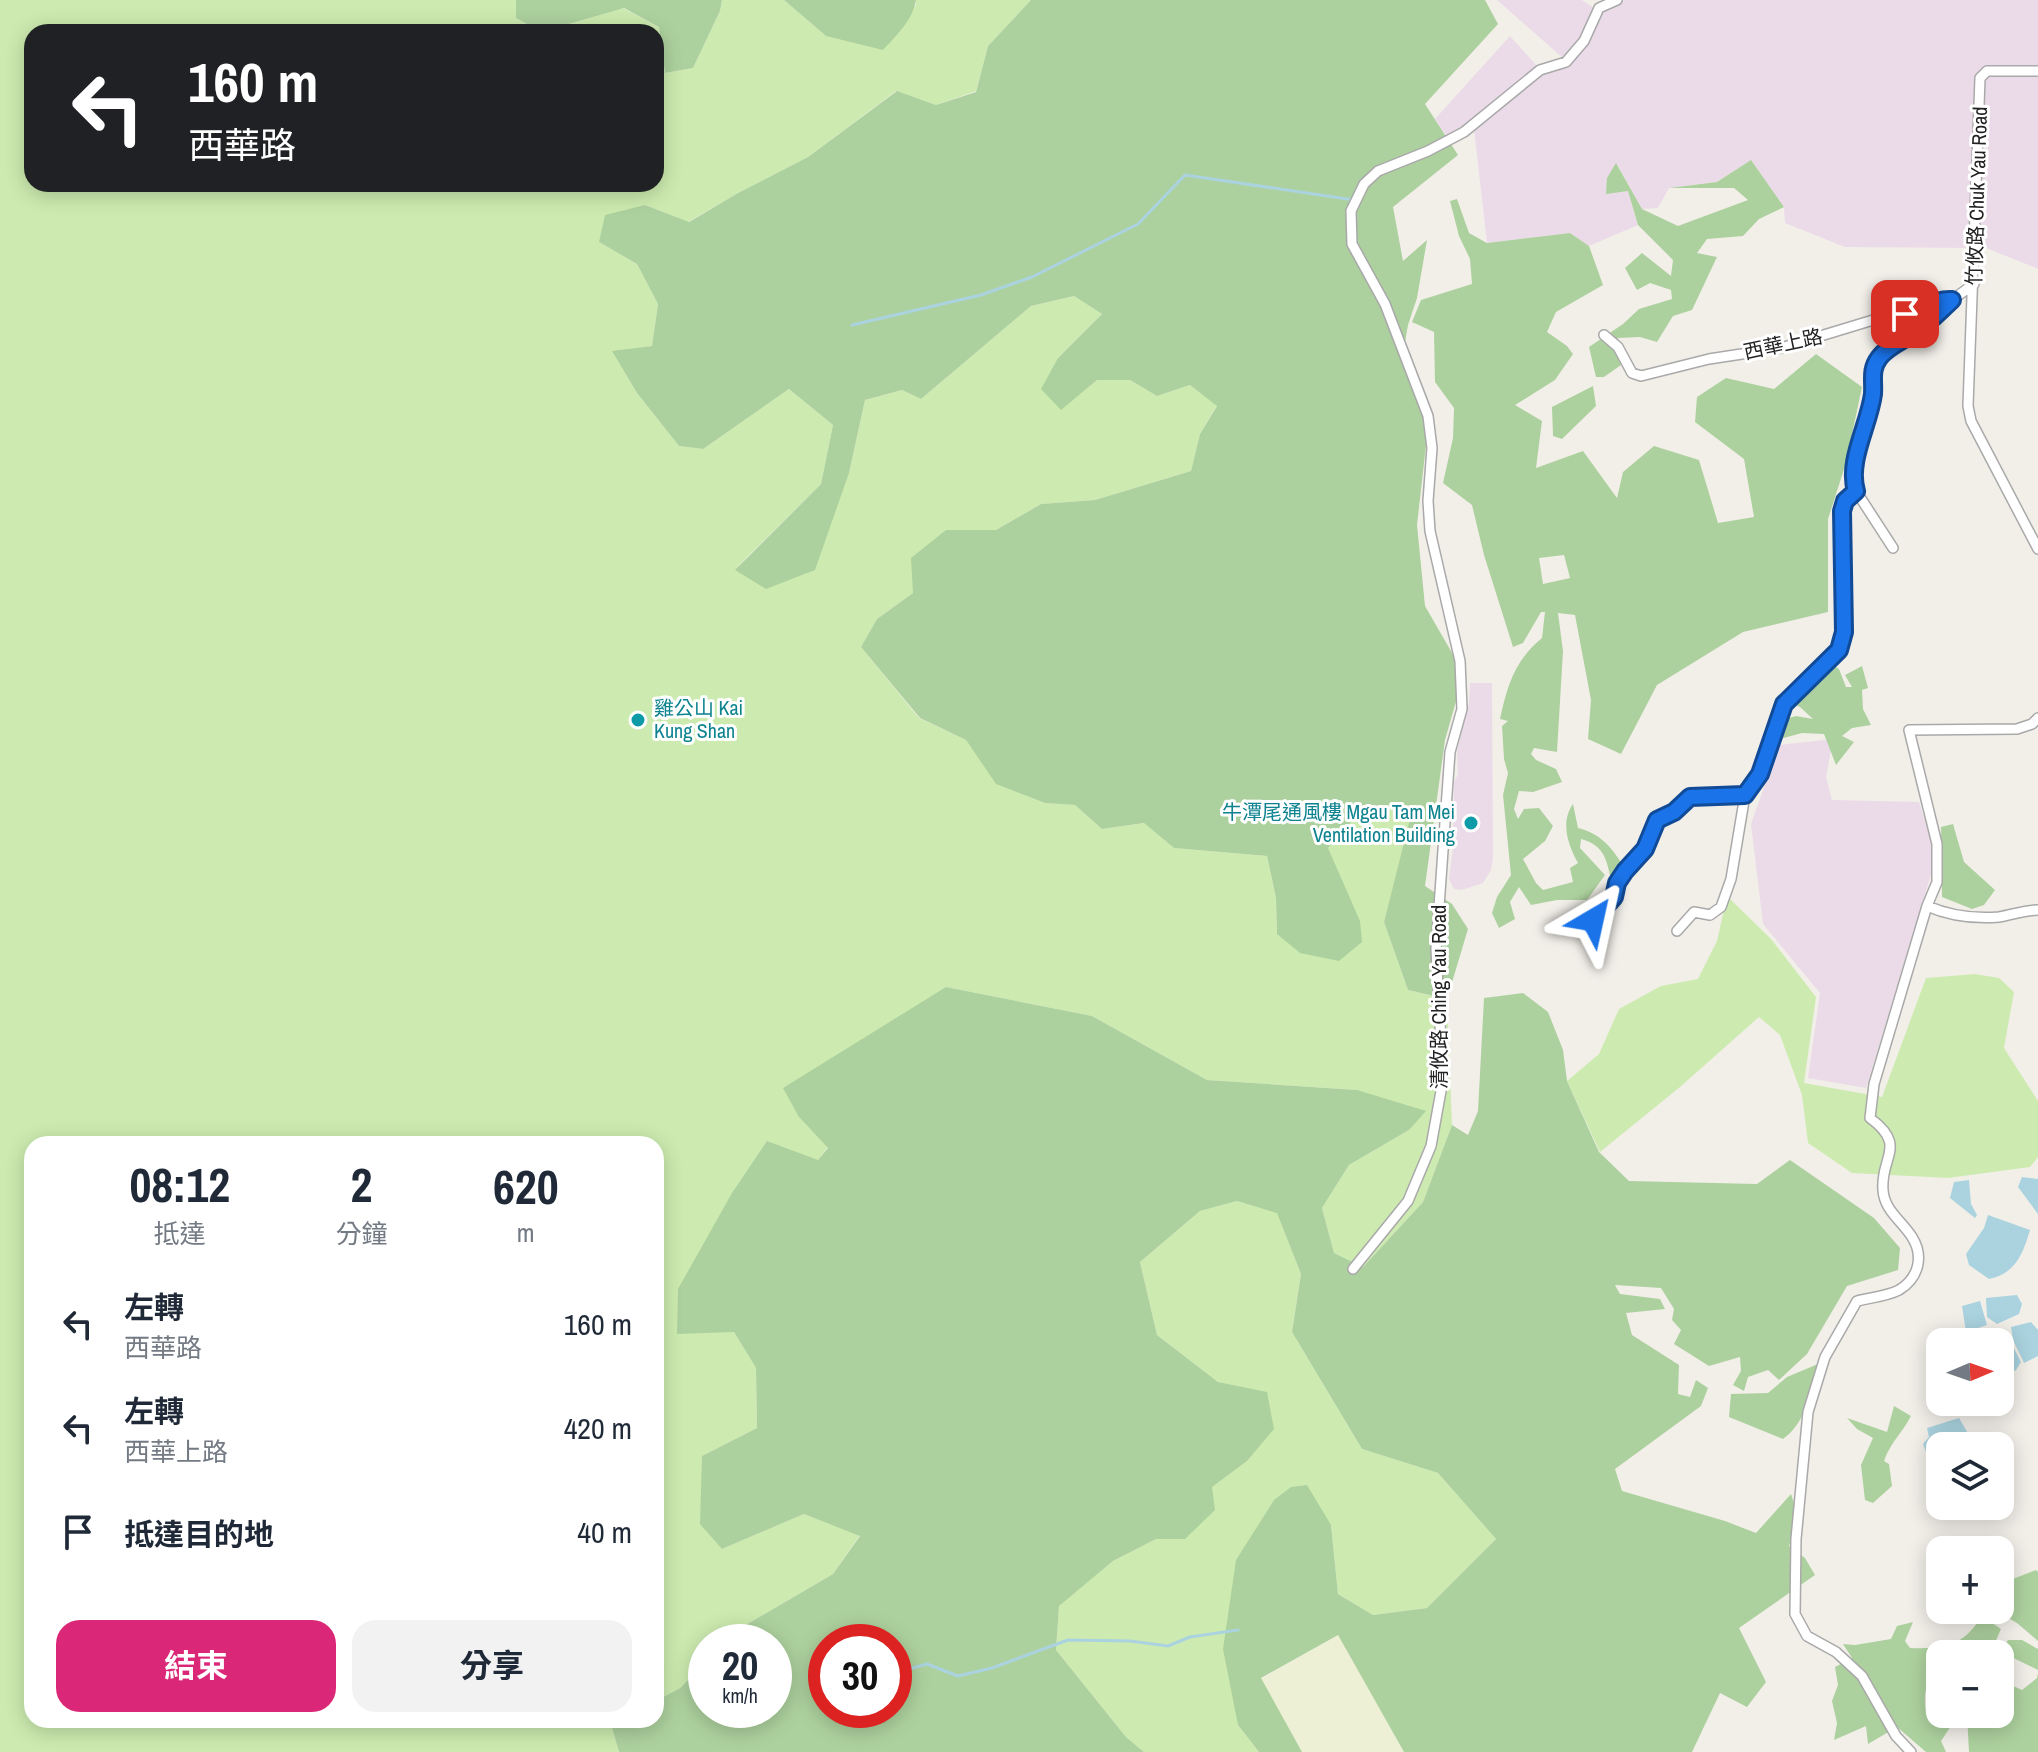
<!DOCTYPE html>
<html lang="zh-TW">
<head>
<meta charset="utf-8">
<style>
  :root { --surface:#fff; --page:#f2f2f3; --text:#1f2937; --muted:#747a83; --accent:#db2777 }
  body { margin:0; font-family:"Archivo Narrow","Noto Sans TC",sans-serif; background:var(--page); color:var(--text); height:100vh; display:flex; flex-direction:column; font-size:30px; white-space:nowrap }
  * { box-sizing:border-box; margin:0 }
  p { font-size:26px; color:var(--muted) }
  .icon { flex:none; width:44px; height:44px; fill:none; stroke:currentColor; stroke-width:2; stroke-linecap:round; stroke-linejoin:round }
  .map { position:relative; flex:1; overflow:hidden }
  .sheet { position:absolute; left:24px; top:1136px; width:640px; height:592px; display:flex; flex-direction:column; background:var(--surface); border-radius:24px; box-shadow:0 4px 20px #0003 }
  .sheet>* { flex:none }
  .top-card { position:absolute; left:24px; top:24px; width:640px; height:168px; border-radius:24px; box-shadow:0 4px 20px #0003; background:#202124; color:#fff; overflow:hidden }
  .needle { width:52px; rotate:88deg }
  .fabs { position:absolute; left:1926px; top:1328px; display:grid; gap:16px }
  .fabs a { display:grid; place-items:center; width:88px; height:88px; border-radius:16px; background:var(--surface); box-shadow:0 4px 20px #0003; font-size:40px }
  .speed { position:absolute; left:688px; top:1624px; display:flex; gap:16px; font-size:40px; font-weight:700; text-align:center }
  .speed>* { display:grid; place-content:center; width:104px; height:104px; border-radius:50%; background:var(--surface); box-shadow:0 4px 20px #0003; line-height:1 }
  .speed small { font-size:20px; font-weight:400 }
  .speed .limit { border:12px solid #d22; background:#fff; color:#111 }
  .pin { position:absolute; display:grid; place-items:center; width:68px; height:68px; color:#fff; margin:-34px; border-radius:16px; box-shadow:0 4px 12px #0006 }
  .me { position:absolute; width:88px; margin:-44px; rotate:36deg; stroke-linejoin:round; filter:drop-shadow(0 0 6px #0008) }
  .turn { display:flex; align-items:center; gap:28px; height:168px; padding:0 32px; font-size:36px }
  .turn .icon { width:104px; height:104px; stroke-width:2.5 }
  .turn b { display:block; font-size:56px; line-height:68px }
  .eta { display:flex; justify-content:space-evenly; align-items:center; height:136px; text-align:center }
  .eta b { font-size:48px; font-weight:700; line-height:56px }
  .action { display:flex; gap:16px; margin-top:auto; padding:16px 32px }
  .action a { flex:1; height:92px; border-radius:24px; background:var(--accent); color:#fff; font-size:32px; font-weight:700; line-height:92px; text-align:center }
  .action a+a { background:var(--page); color:var(--text) }
  ul { padding:0; list-style:none }
  li { display:flex; align-items:center; gap:24px; height:104px; padding:0 32px }
  li div { flex:1 }
  li b { display:block; font-size:30px }
  li em { font-style:normal }
  .map>svg:first-child { display:block }
</style>
</head>
<body>
<div class="map">
<svg width="2038" height="1752" viewBox="0 0 2038 1752">
  <rect width="100%" height="100%" fill="#f2efe9"/>
  <path fill="#ebdbe8" d="M1497,0H1582L1595,9L1581,40L1564,59Z
    M1625,0H2038V68L1986,67L1977,77L1972,248L1845,247L1785,223L1784,207L1751,160L1717,182L1669,188L1658,208L1642,209L1617,164L1606,193L1628,191L1638,225L1589,246L1570,233L1487,243L1474,129L1541,73L1568,65L1602,11Z
    M1510,36L1538,67L1462,129L1447,137L1435,119Z
    M1988,74H2038V269L1979,245L1984,79Z
    M1470,683H1492L1493,858L1491,870L1483,883L1462,890L1454,889L1449,879L1453,848L1454,781L1458,775L1457,751L1469,703Z
    M1833,739L1826,777L1832,800L1919,802L1931,840L1933,868L1866,1088L1808,1078L1820,993L1763,924L1751,824L1779,745Z"/>
  <path fill="#eef0d5" d="M1338,1635L1404,1752H1302L1261,1679Z"/>
  <path fill="#cdebb0" d="M0,0H516V18L541,32H32V184H656V32H542L623,8L659,27L665,73L693,68L720,11L722,0H784L826,36L916,6V0H1031L988,46L976,91L936,105L896,91L808,157L738,193L688,222L645,205L599,242L637,264L658,304L652,346L613,352L637,393L679,446L703,449L789,389L833,425L821,484L735,569L849,473L865,400L902,390L921,399L1031,306L1074,296L1102,314L1058,358L1061,409L1097,380H1130L1157,396L1190,385L1217,405L1200,434L1191,471L1095,500L1041,504L996,530H946L913,593L877,619L861,647L919,718L966,740L997,784L1045,803L1075,805L1102,829L1145,823L1174,848L1267,856L1276,898L1277,934L1327,849L1359,813L1401,805L1413,812L1384,922L1408,990L1447,999L1452,1125L1423,1202L1363,1267L1334,1253L1322,1208L1349,1165L1409,1130L1357,1090L1207,1080L1092,1016L946,987L799,1117L828,1147L818,1160L734,1332L756,1368L757,1428L702,1456L722,1549L804,1514L860,1535L833,1574L737,1630L725,1642H706V1662L680,1688L656,1701V1144H32V1720H618L611,1724L619,1752H0Z
    M1727,896L1771,939L1816,997L1804,1083L1882,1097L1926,978L1975,974L1999,978L2014,992L2004,1048L2038,1101V1157L2030,1167L1948,1178L1852,1173L1808,1143L1802,1095L1780,1035L1759,1017L1680,1087L1600,1152L1567,1081L1599,1054L1619,1009L1661,986L1698,979L1717,941Z
    M1237,1201L1277,1212L1301,1274L1292,1332L1362,1449L1438,1473L1496,1539L1427,1608L1373,1615L1338,1594L1331,1525L1238,1725L1259,1752H1144L1126,1737L1056,1650L1059,1605L1113,1561L1156,1539L1211,1487L1247,1461L1267,1393L1218,1382L1157,1335L1140,1262L1200,1211Z"/>
  <path fill="#add19e" fill-rule="evenodd" d="M516,0H722L720,11L693,68L665,73L659,27L624,8L541,32L516,18Z
    M784,0H916C913,20 896,36 883,50L826,36Z
    M1031,0H1485L1498,24L1425,104L1458,155L1393,207L1403,261L1427,240L1417,298L1408,325L1402,359L1429,419L1417,525L1425,606L1455,658L1459,691L1445,740L1425,886L1452,904L1468,929L1447,999L1408,990L1384,922L1412,811L1400,805L1359,813L1328,848L1360,921L1362,942L1339,961L1300,953L1277,934L1276,898L1267,856L1174,848L1144,823L1102,829L1075,805L1045,803L996,784L966,740L920,718L861,647L877,619L913,593L911,558L946,530H996L1041,504L1095,500L1191,471L1200,434L1217,406L1190,385L1157,396L1130,380H1097L1061,410L1041,389L1058,358L1102,314L1074,296L1031,306L921,399L902,390L865,400L849,473L815,570L766,589L735,570L821,484L833,425L789,389L703,449L679,446L637,393L612,351L652,346L658,304L637,264L599,242L605,215L645,205L689,222L738,193L808,157L897,91L936,105L976,92L988,46Z
    M1751,160L1784,207L1759,219L1743,236L1707,239L1697,253L1717,257L1692,310L1673,316L1657,342L1640,337L1618,338L1621,365L1604,377H1596L1589,347L1623,324L1639,309L1672,299L1671,290L1650,283L1637,290L1625,268L1642,253L1671,276L1673,260L1638,225L1628,191L1606,194L1607,178L1616,163L1642,209L1678,226L1748,200L1734,188H1669L1717,182Z
    M1457,199L1469,233L1487,243L1570,233L1589,246L1603,285L1556,312L1547,332L1567,346L1573,354L1555,380L1515,405L1542,421L1536,468L1583,451L1617,498L1623,472L1654,446L1699,460L1718,523L1754,517L1744,459L1695,422L1697,397L1726,378L1774,389L1816,354L1862,387L1846,463L1828,519V612L1743,632L1657,685L1621,754L1588,739L1591,700L1575,615L1558,613L1563,651L1557,752L1534,748L1531,754L1536,760L1556,769L1562,782L1533,792L1519,791L1514,809L1518,819L1524,809L1539,808L1553,826L1545,841L1523,859L1536,883L1543,890L1573,882L1570,868L1578,863C1568,845 1560,822 1573,804L1578,828C1599,833 1611,846 1622,864L1611,879C1606,857 1603,845 1581,839L1580,848L1605,875L1587,900H1557L1531,905L1519,887L1510,902L1515,919L1499,928L1492,913L1497,897L1511,875L1503,795L1508,773L1504,759L1502,726L1508,721L1500,719C1507,686 1515,660 1542,638L1545,612H1541L1523,643L1513,647L1484,555L1472,505L1443,483L1453,438L1454,408L1435,382L1434,332L1412,322L1421,300L1472,284L1470,259L1459,236L1450,201ZM1564,555L1570,578L1543,584L1539,558Z
    M1593,386L1596,406L1562,439L1553,436L1552,407Z
    M1823,659L1839,669L1846,687H1852L1845,675L1862,666L1868,688L1862,690L1863,709L1871,725L1852,728L1842,736L1854,742L1836,765L1824,734L1802,733L1780,739L1782,720L1796,716L1813,719L1800,707L1783,699L1790,688Z
    M1953,824L1964,862L1995,890L1984,905L1972,909L1942,897L1941,827Z
    M946,987L1092,1016L1207,1080L1357,1090L1426,1111L1409,1130L1349,1165L1322,1208L1334,1253L1363,1267L1423,1202L1452,1125L1468,1135L1478,1111L1484,998L1523,993L1548,1012L1563,1050L1567,1081L1599,1152L1629,1181L1757,1184L1790,1160L1874,1218L1900,1248L1898,1270L1847,1286L1807,1354L1779,1380L1768,1370L1748,1377L1744,1391L1733,1385L1741,1371L1740,1357L1709,1366L1674,1344L1681,1330L1672,1320L1674,1309L1661,1288L1615,1285L1620,1294L1660,1299L1665,1309L1626,1313L1632,1335L1679,1365L1678,1394L1690,1397L1696,1380L1708,1388L1701,1406L1615,1469L1622,1491L1725,1521L1756,1533L1791,1494L1799,1519L1789,1546L1805,1558L1815,1575L1739,1628L1766,1682L1747,1707L1720,1693L1692,1752H1404L1338,1635L1261,1678L1302,1752H1259L1238,1725L1223,1649L1236,1560L1274,1500L1291,1487L1307,1485L1331,1525L1338,1594L1373,1615L1427,1608L1496,1539L1438,1473L1362,1449L1292,1332L1301,1274L1277,1213L1237,1201L1200,1211L1140,1262L1157,1335L1218,1382L1267,1392L1274,1429L1247,1461L1212,1487L1215,1510L1185,1539H1156L1113,1561L1059,1606L1056,1650L1126,1737L1144,1752H619L611,1724L619,1720H656V1701L680,1688L706,1662V1710H774V1642H725L737,1630L833,1574L860,1536L804,1514L722,1549L700,1524L702,1456L757,1428L756,1368L734,1332L677,1334L678,1289L732,1193L767,1141L818,1160L828,1148L799,1117L783,1088ZM826,1642H894V1710H826Z
    M1818,1364C1812,1390 1806,1423 1783,1439L1729,1417L1731,1394L1768,1393L1787,1377Z
    M1894,1406L1911,1416C1903,1432 1890,1443 1884,1461L1889,1464L1892,1486L1873,1503L1865,1500L1861,1465L1873,1438L1857,1429L1847,1418L1887,1432Z
    M2036,1570L2038,1572V1641L2017,1623L1994,1610H2000V1584Z
    M1982,1616L2001,1629L1990,1654H1940V1667C1925,1679 1923,1695 1926,1714H1946L1951,1726L1941,1741L1946,1752H1926L1897,1727L1868,1744L1866,1726L1834,1740L1837,1723L1832,1701L1838,1685L1835,1667L1852,1658L1843,1644L1855,1645L1891,1639L1897,1626L1913,1622L1905,1641L1910,1648C1945,1649 1962,1647 1982,1616Z
    M2008,1640H2022L2038,1649V1670L2001,1652Z
    M2038,1673V1752H1969L1967,1714H2000V1680L2022,1690L2037,1678Z"/>
  <path fill="#aad3df" d="M2022,1177L2038,1179V1214L2018,1187Z
    M1969,1180L1971,1204L1977,1215L1975,1218L1950,1198L1954,1182Z
    M1988,1215L2030,1230C2023,1254 2015,1274 1989,1279L1969,1265L1966,1254L1984,1228Z
    M2017,1295L2022,1304L2019,1314L1997,1324L1987,1317L1986,1298Z
    M1980,1301L1987,1325L1966,1332L1962,1306Z
    M2031,1322L2038,1330V1356L2024,1363L2013,1340L2011,1327Z
    M2005,1331L2021,1362L2016,1370L2000,1379V1342H1977Z
    M1959,1418L1972,1440L1966,1446H1940L1939,1462L1926,1452L1923,1444L1929,1437L1927,1428Z"/>
  <g fill="none" stroke-linecap="round" stroke-linejoin="round">
    <path stroke="#aad3df" stroke-width="3" d="M852,325L981,295L1032,277L1138,224L1185,175L1354,200
      M905,1670L927,1664L958,1676L992,1668L1068,1640L1130,1641L1168,1646L1190,1637L1238,1630"/>
    <defs>
      <path id="minor" d="M2038,71H1987L1980,78L1968,406L1971,421L2038,549
        M1604,335L1618,347L1632,373L1641,376L1709,359L1781,348L1883,317L1919,311L1940,300H1952L1974,284
        M1893,548L1856,491C1847,461 1869,425 1873,394C1874,380 1870,370 1879,358C1887,346 1903,341 1914,333C1928,324 1940,311 1952,300
        M1927,906C1950,916 1974,919 1999,917C2012,915 2024,910 2038,910
        M1593,920L1614,897L1617,883L1625,871L1645,849L1657,820L1674,812L1690,797L1745,795
        M1677,931L1694,912L1710,915L1721,907L1731,879L1745,795L1760,774L1784,704L1803,684L1829,661L1839,650L1844,632L1842,511L1845,501L1856,491
        M1353,1269L1408,1201L1431,1146L1443,1080L1436,949L1450,752L1462,709L1460,661L1430,531L1428,501L1432,448L1428,416L1385,304L1352,244L1351,211L1364,184L1378,171L1428,151L1464,132L1540,70L1566,62L1584,41L1599,8L1617,0
        M1911,1752L1896,1736L1862,1676L1836,1652L1807,1636L1795,1614L1796,1539L1808,1412L1825,1357L1857,1301C1869,1298 1888,1296 1899,1290C1919,1278 1924,1256 1912,1237C1902,1221 1884,1210 1883,1190C1880,1157 1908,1146 1870,1118L1874,1084L1927,906L1937,882V844L1909,730L2017,729L2032,724L2038,718"/>
    </defs>
    <use href="#minor" stroke="#a9a9a9" stroke-width="12"/>
    <use href="#minor" stroke="#fff" stroke-width="9"/>
  </g>
  <g fill="none" stroke-linecap="round" stroke-linejoin="round">
    <defs>
      <path id="route" d="M1593,920L1614,897L1617,883L1625,871L1645,849L1657,820L1674,812L1690,797L1745,795L1760,774L1784,704L1839,650L1844,632L1842,511L1845,501L1856,491C1847,461 1869,425 1873,394C1874,380 1870,370 1879,358C1887,347 1902,341 1914,333C1928,324 1940,311 1952,300C1935,299 1922,310 1905,314"/>
    </defs>
    <use href="#route" stroke="#114b97" stroke-width="20"/>
    <use href="#route" stroke="#1a73e8" stroke-width="14"/>
  </g>
  <g fill="#0f9aa8" stroke="#fff" stroke-width="3">
    <circle cx="638" cy="720" r="8"/>
    <circle cx="1471" cy="823" r="8"/>
  </g>
  <g text-anchor="middle" stroke-width="6" stroke-linejoin="round" paint-order="stroke">
    <g font-size="20" fill="#222" stroke="#fff">
      <text transform="translate(1977 196) rotate(-88)" y="7">竹攸路 Chuk Yau Road</text>
      <text transform="translate(1783 344) rotate(-12)" y="7">西華上路</text>
      <text transform="translate(1439 997) rotate(-90)" y="7">清攸路 Ching Yau Road</text>
    </g>
    <g font-size="20" fill="#0d838f" stroke="#fff" text-anchor="start">
      <text x="654" y="715">雞公山 Kai<tspan x="654" dy="23">Kung Shan</tspan></text>
      <text x="1455" y="819" text-anchor="end">牛潭尾通風樓 Mgau Tam Mei<tspan x="1455" dy="23">Ventilation Building</tspan></text>
    </g>
  </g>
</svg>
<div class="fabs">
<a><svg class="needle" viewBox="-14 -14 28 28"><path d="M0-13l5 13h-10z" fill="#e53935"/><path d="M0 13l5-13h-10z" fill="#747a83"/></svg></a>
<a><svg class="icon" aria-label="layers" viewBox="0 0 24 24"><path d="M12 4l9 5-9 5-9-5zM3 14l9 5 9-5"/></svg></a>
<a>+</a>
<a>−</a>
</div>
<div class="speed"><div>20<small>km/h</small></div><div class="limit">30</div></div>
<div class="pin" style="left:1905px;top:314px;background:#d93025"><svg class="icon" aria-label="arrive" viewBox="0 0 24 24"><path d="M6 21V4h12l-3 4 3 4H6"/></svg></div>
<svg class="me" style="left:1593px;top:920px" viewBox="-20 -20 40 40"><path d="M0-17L14 15 0 8-14 15z" fill="#1a73e8" stroke="#fff" stroke-width="4"/></svg>
<div class="top-card">
<div class="turn"><svg class="icon" aria-label="left" viewBox="0 0 24 24"><path d="M17 20v-9H6M10 6l-5 5 5 5"/></svg><div><b>160 m</b>西華路</div></div>
</div>
<section class="sheet">
<div class="eta">
<div><b>08:12</b><p>抵達</p></div>
<div><b>2</b><p>分鐘</p></div>
<div><b>620</b><p>m</p></div>
</div>
<ul>
<li><svg class="icon" aria-label="left" viewBox="0 0 24 24"><path d="M17 20v-9H6M10 6l-5 5 5 5"/></svg><div><b>左轉</b><p>西華路</p></div><em>160 m</em></li>
<li><svg class="icon" aria-label="left" viewBox="0 0 24 24"><path d="M17 20v-9H6M10 6l-5 5 5 5"/></svg><div><b>左轉</b><p>西華上路</p></div><em>420 m</em></li>
<li><svg class="icon" aria-label="arrive" viewBox="0 0 24 24"><path d="M6 21V4h12l-3 4 3 4H6"/></svg><div><b>抵達目的地</b></div><em>40 m</em></li>
</ul>
<div class="action"><a>結束</a><a>分享</a></div>
</section>
</div>
</body>
</html>
